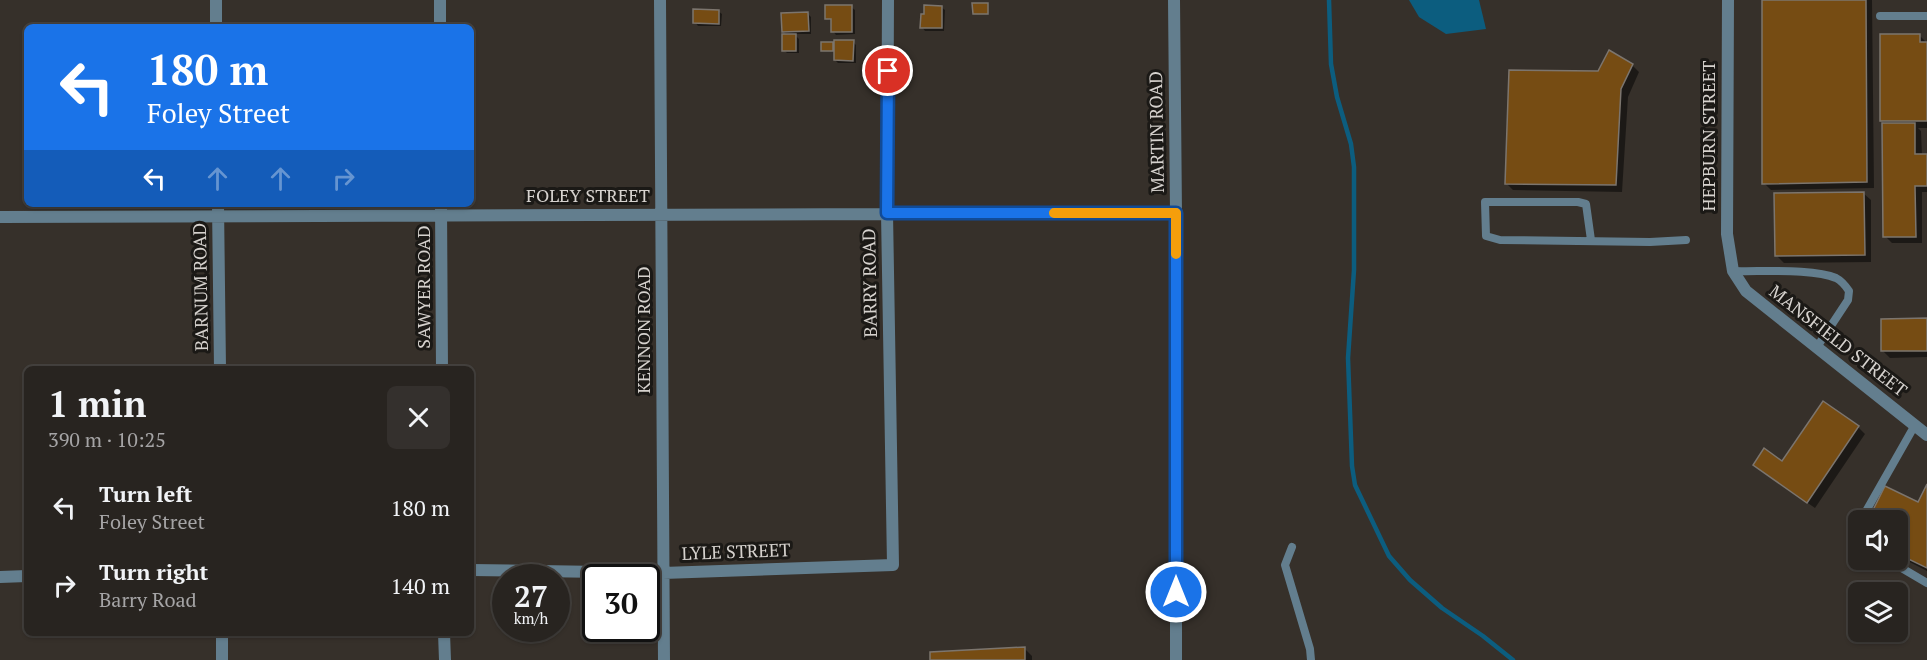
<!DOCTYPE html>
<html lang="en">
<head>
<meta charset="utf-8">
<style>
  :root { --surface:#282420; --page:#34302d; --text:#f1f3f6; --muted:#a5a4a5; --line:#44413e }
  body { margin:0; font-family:"PT Serif",serif; background:var(--page); color:var(--text); height:100vh; display:flex; flex-direction:column; font-size:22px; white-space:nowrap }
  * { box-sizing:border-box; margin:0 }
  p { font-size:20px; color:var(--muted) }
  .icon { flex:none; width:33px; height:33px; fill:none; stroke:currentColor; stroke-width:2; stroke-linecap:round; stroke-linejoin:round }
  .map { position:relative; flex:1; overflow:hidden }
  .side { position:absolute; left:24px; top:366px; width:450px; height:270px; display:flex; flex-direction:column; background:var(--surface); border-radius:9px; box-shadow:0 2px 4px #0004,0 0 0 2px var(--line) }
  .side>* { flex:none }
  .hud { position:absolute; left:24px; top:24px; width:450px; height:183px; border-radius:9px; box-shadow:0 2px 4px #0004,0 0 0 2px var(--line); background:#1a73e8; color:#fff; overflow:hidden }
  .tools { position:absolute; left:1848px; top:510px; display:grid; gap:12px }
  .tools a { display:grid; place-items:center; width:60px; height:60px; border-radius:9px; background:var(--surface); box-shadow:0 2px 4px #0004,0 0 0 2px var(--line); font-size:30px }
  .speed { position:absolute; left:492px; top:564px; display:flex; gap:12px; font-size:30px; font-weight:700; text-align:center }
  .speed>* { display:grid; place-content:center; width:78px; height:78px; border-radius:50%; background:var(--surface); box-shadow:0 2px 4px #0004,0 0 0 2px var(--line); line-height:1 }
  .speed small { font-size:15px; font-weight:400 }
  .speed .limit { border:3px solid #111; border-radius:9px; background:#fff; color:#111 }
  .pin { position:absolute; display:grid; place-items:center; width:51px; height:51px; color:#fff; margin:-26px; border:3px solid #fff; border-radius:50%; box-shadow:0 2px 6px #0007 }
  .me { position:absolute; width:66px; margin:-33px; rotate:0deg; stroke-linejoin:round; filter:drop-shadow(0 0 4px #0008) }
  .turn { display:flex; align-items:center; gap:21px; height:126px; padding:0 24px; font-size:27px }
  .turn .icon { width:78px; height:78px; stroke-width:2.5 }
  .turn b { display:block; font-size:42px; line-height:51px }
  .lanes { display:flex; align-items:center; height:57px; padding:0 24px; background:#0003; justify-content:center; gap:30px; direction:ltr }
  .lanes .off { opacity:.35 }
  .round { display:grid; place-items:center; flex:none; width:63px; height:63px; border-radius:9px; background:var(--page) }
  .headline { display:flex; align-items:center; justify-content:space-between; height:102px; padding:0 24px }
  h1 { font-size:36px; font-weight:800; line-height:45px }
  ul { padding:0; list-style:none }
  li { display:flex; align-items:center; gap:18px; height:78px; padding:0 24px }
  li div { flex:1 }
  li b { display:block; font-size:22px }
  li em { font-style:normal }
  .map>svg:first-child { display:block }
</style>
</head>
<body>
<div class="map">
<svg width="1927" height="660" viewBox="0 0 1927 660">
  <rect width="100%" height="100%" fill="#36302a"/>
  <path fill="#0c5d7f" d="M1409,0H1479L1486,29L1446,34L1419,17Z"/>
  <path fill="#0007" d="M1764,0H1872L1874,188L1771,190L1764,183Z
    M851,7L855,10V34L836,35L833,31V21L827,18Z
    M941,7L945,10L944,31H925L922,27Z
    M718,11L722,14L721,26H698L695,22Z
    M808,14L811,17V34H794L799,39V53H787L784,50L788,36L783,31Z
    M1919,35L1927,43V128H1918L1921,131L1922,155H1927V192H1922V243H1892L1885,236L1886,125L1882,121Z
    M853,42L856,45V63H838L835,60V51L822,50L832,43L836,47Z
    M1632,65L1639,72L1628,97L1622,192L1513,190L1506,183L1599,72Z
    M1863,193L1871,200V262L1784,263L1777,256Z
    M1927,320V357L1890,358L1883,351Z
    M1858,427L1865,434L1815,508L1762,472L1755,465L1783,463Z
    M1927,487V571L1898,556V520H1870L1886,488L1919,504Z
    M1025,649L1032,656V660H931Z"/>
  <g fill="none" stroke-linecap="round" stroke-linejoin="round">
    <path stroke="#0c5d7f" stroke-width="4.5" d="M1329,0L1331,64L1337,97L1351,144L1354,167V270L1348,358L1352,466L1355,485L1389,556L1410,580L1442,608L1483,636L1513,660"/>
  </g>
  <path fill="#764c13" stroke="#7c756e" stroke-width="1.5" d="M1762,0H1866L1867,182L1762,184Z
    M972,3H988V14H973Z
    M825,5H852V32H831V19H825Z
    M924,5L942,6V28H920L921,14H924Z
    M693,9L719,10V24L693,23Z
    M808,12L809,31L782,32L781,13Z
    M782,34H796V51H782Z
    M1880,34H1920V42H1927V121H1880Z
    M834,40H854L853,61L834,60Z
    M821,42H833V51H821Z
    M1609,50L1633,64L1621,89L1616,185L1505,184L1509,70L1598,71Z
    M1882,123H1915V154H1927V186H1915L1916,237H1883Z
    M1864,192L1865,255L1775,256L1774,193Z
    M1927,318V351H1881V319Z
    M1823,401L1859,426L1807,503L1753,465L1764,448L1782,461Z
    M1927,484V568L1898,554V520H1868L1885,486L1918,502Z
    M1025,647V660H930V652Z"/>
  <g fill="none" stroke-linecap="round" stroke-linejoin="round">
    <path stroke="#637e8e" stroke-width="8" d="M1880,16H1927
      M1591,240L1586,204L1578,202H1485L1486,236L1500,240L1650,242L1686,240
      M1733,271C1759,272 1814,268 1836,278C1842,281 1845,285 1849,291L1848,300L1817,347
      M1861,520L1915,425
      M1858,525L1851,538L1858,542
      M1292,547L1285,565L1310,649L1311,660
      M1888,560L1927,583"/>
    <path stroke="#637e8e" stroke-width="12" d="M216,0V27
      M440,0V27
      M660,0L664,660
      M1174,0L1176,213V660
      M1728,0L1727,234L1733,271L1746,291L1927,435
      M218,204L220,369
      M441,204L442,369
      M0,217L1176,213
      M471,570L663,573L893,565L887,213L888,0
      M0,577L27,576
      M222,633V660
      M444,633L445,660"/>
  </g>
  <g fill="none" stroke-linecap="round" stroke-linejoin="round">
    <defs>
      <path id="route" d="M888,71L887,213H1176V592"/>
    </defs>
    <use href="#route" stroke="#114b97" stroke-width="15"/>
    <use href="#route" stroke="#1a73e8" stroke-width="10"/>
    <path stroke="#f59e0b" stroke-width="10" d="M1054,213H1176V254"/>
  </g>
  <g text-anchor="middle" stroke-width="6" stroke-linejoin="round" paint-order="stroke">
    <g font-size="18" fill="#d6d2ce" stroke="#1b1916">
      <text transform="translate(1157 132) rotate(-91)" y="6">MARTIN ROAD</text>
      <text transform="translate(1709 136) rotate(-90)" y="6">HEPBURN STREET</text>
      <text x="588" y="202">FOLEY STREET</text>
      <text transform="translate(870 283) rotate(-91)" y="6">BARRY ROAD</text>
      <text transform="translate(201 287) rotate(-91)" y="6">BARNUM ROAD</text>
      <text transform="translate(424 287) rotate(-90)" y="6">SAWYER ROAD</text>
      <text transform="translate(644 330) rotate(-90)" y="6">KENNON ROAD</text>
      <text transform="translate(1838 341) rotate(38)" y="6">MANSFIELD STREET</text>
      <text transform="translate(736 552) rotate(-2)" y="6">LYLE STREET</text>
    </g>
  </g>
</svg>
<div class="tools">
<a><svg class="icon" aria-label="sound" viewBox="0 0 24 24"><path d="M4 9h4l5-4v14l-5-4H4zM17 9q2 3 0 6"/></svg></a>
<a><svg class="icon" aria-label="layers" viewBox="0 0 24 24"><path d="M12 4l9 5-9 5-9-5zM3 14l9 5 9-5"/></svg></a>
</div>
<div class="speed"><div>27<small>km/h</small></div><div class="limit">30</div></div>
<div class="pin" style="left:888px;top:71px;background:#d93025"><svg class="icon" aria-label="arrive" viewBox="0 0 24 24"><path d="M6 21V4h12l-3 4 3 4H6"/></svg></div>
<svg class="me" style="left:1176px;top:592px" viewBox="-20 -20 40 40"><circle r="17" fill="#1a73e8" stroke="#fff" stroke-width="3"/><path d="M0-11L8 9 0 5-8 9z" fill="#fff"/></svg>
<div class="hud">
<div class="turn"><svg class="icon" aria-label="left" viewBox="0 0 24 24"><path d="M17 20v-9H6M10 6l-5 5 5 5"/></svg><div><b>180 m</b>Foley Street</div></div>
<div class="lanes"><svg class="icon" aria-label="left" viewBox="0 0 24 24"><path d="M17 20v-9H6M10 6l-5 5 5 5"/></svg><svg class="icon off" aria-label="ahead" viewBox="0 0 24 24"><path d="M12 20V5M6 11l6-6 6 6"/></svg><svg class="icon off" aria-label="ahead" viewBox="0 0 24 24"><path d="M12 20V5M6 11l6-6 6 6"/></svg><svg class="icon off" aria-label="right" viewBox="0 0 24 24"><path d="M7 20v-9h11M14 6l5 5-5 5"/></svg></div>
</div>
<section class="side">
<div class="headline"><div><h1>1 min</h1><p>390 m · 10:25</p></div><a class="round"><svg class="icon" aria-label="close" viewBox="0 0 24 24"><path d="M6 6l12 12M18 6L6 18"/></svg></a></div>
<ul>
<li><svg class="icon" aria-label="left" viewBox="0 0 24 24"><path d="M17 20v-9H6M10 6l-5 5 5 5"/></svg><div><b>Turn left</b><p>Foley Street</p></div><em>180 m</em></li>
<li><svg class="icon" aria-label="right" viewBox="0 0 24 24"><path d="M7 20v-9h11M14 6l5 5-5 5"/></svg><div><b>Turn right</b><p>Barry Road</p></div><em>140 m</em></li>
</ul>
</section>
</div>
</body>
</html>
